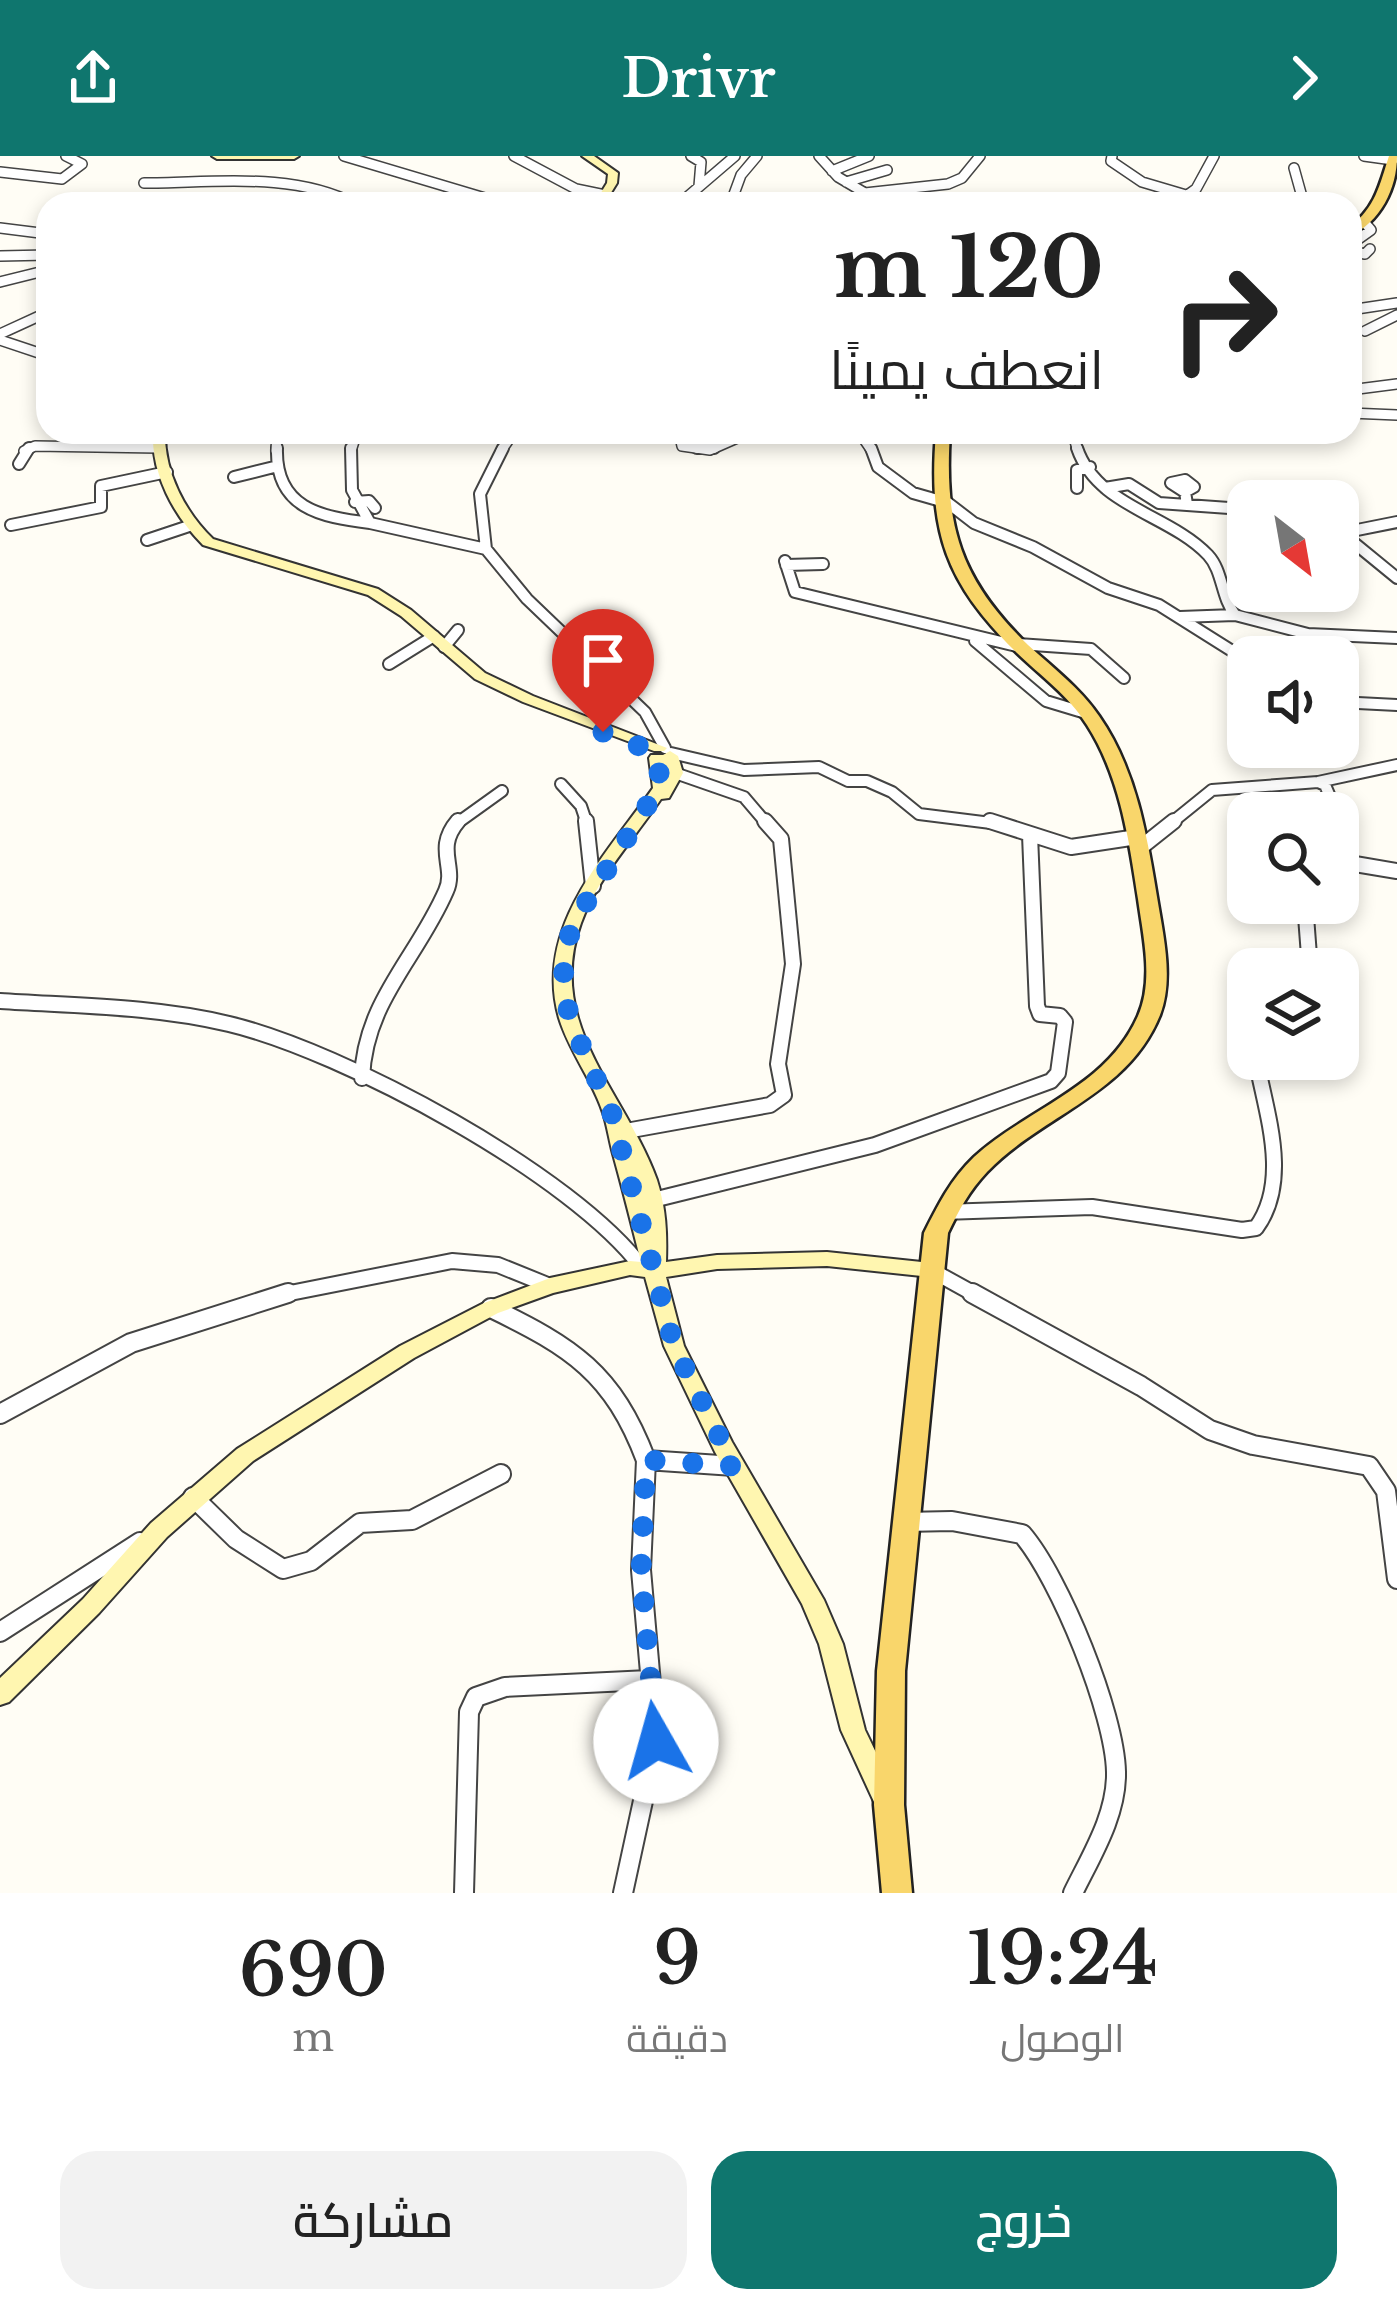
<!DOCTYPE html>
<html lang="ar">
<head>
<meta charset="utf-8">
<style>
  :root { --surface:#fff; --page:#f2f2f2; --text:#222; --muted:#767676; --accent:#0f766e }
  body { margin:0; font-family:"Libre Baskerville",Cairo,serif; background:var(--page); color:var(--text); direction:rtl; height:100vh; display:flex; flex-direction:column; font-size:45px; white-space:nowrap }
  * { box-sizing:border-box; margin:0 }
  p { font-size:39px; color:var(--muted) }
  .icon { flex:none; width:66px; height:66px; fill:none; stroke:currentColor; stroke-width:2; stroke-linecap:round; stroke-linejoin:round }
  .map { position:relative; height:1737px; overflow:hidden; direction:ltr }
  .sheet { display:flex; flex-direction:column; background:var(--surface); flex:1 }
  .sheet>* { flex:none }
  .guide { position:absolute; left:36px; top:36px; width:1326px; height:252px; border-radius:36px; box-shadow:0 6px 18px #0003; direction:rtl; background:#fff; color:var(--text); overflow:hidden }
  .needle { width:78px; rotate:149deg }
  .fabs { position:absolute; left:1227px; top:324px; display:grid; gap:24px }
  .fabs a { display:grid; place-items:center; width:132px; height:132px; border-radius:24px; background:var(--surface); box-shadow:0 6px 18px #0003; font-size:60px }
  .pin { position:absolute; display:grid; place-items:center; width:102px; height:102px; color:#fff; margin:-123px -51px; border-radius:50% 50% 50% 0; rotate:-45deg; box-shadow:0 0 12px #0007 }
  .pin .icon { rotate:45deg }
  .me { position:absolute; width:132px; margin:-66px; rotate:353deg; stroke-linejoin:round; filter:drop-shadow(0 0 9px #0008) }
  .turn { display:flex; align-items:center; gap:42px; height:252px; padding:0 60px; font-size:54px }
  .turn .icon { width:156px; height:156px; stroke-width:2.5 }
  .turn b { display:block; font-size:84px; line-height:102px }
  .eta { display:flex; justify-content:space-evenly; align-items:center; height:204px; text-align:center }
  .eta b { font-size:72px; font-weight:600; line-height:84px }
  .button { display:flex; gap:24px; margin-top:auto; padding:24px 60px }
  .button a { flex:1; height:138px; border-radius:36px; background:var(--accent); color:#fff; font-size:48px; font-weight:600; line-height:138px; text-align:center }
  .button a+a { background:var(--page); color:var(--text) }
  header { display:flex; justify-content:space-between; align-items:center; height:156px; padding:0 60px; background:var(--accent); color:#fff; font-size:54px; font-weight:600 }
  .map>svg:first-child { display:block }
</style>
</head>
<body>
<header><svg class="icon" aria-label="forward" viewBox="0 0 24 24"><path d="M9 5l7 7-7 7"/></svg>Drivr<svg class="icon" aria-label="share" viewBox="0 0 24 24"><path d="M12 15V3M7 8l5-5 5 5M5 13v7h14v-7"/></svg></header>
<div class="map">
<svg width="1397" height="1737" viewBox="0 0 1397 1737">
  <rect width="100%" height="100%" fill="#fffdf5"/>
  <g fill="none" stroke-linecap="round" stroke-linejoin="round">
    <defs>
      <path id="street-far3" d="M344,0L505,48
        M514,0L576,33L605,39
        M691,0L701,6L699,30
        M819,0L838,21L865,37L948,28L962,22L980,0
        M1112,0L1111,5L1142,26L1186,39
        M1364,0L1393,4
        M1294,12L1304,48
        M832,15L869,0
        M0,16L62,23L82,8L66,0
        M846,26L887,14
        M144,27C213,27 292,15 355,48
        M734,38L741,19L757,0
        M679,48L735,0
        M1175,48L1196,33L1214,0
        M0,72L48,78
        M1350,89L1371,74L1365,67
        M1350,95L1365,98L1370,93
        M0,100L48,99
        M0,126L48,114
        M1350,154L1397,147
        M1365,175L1397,159
        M0,178L48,156
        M0,184L48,200
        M1350,234L1397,228
        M1350,257L1397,259
        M679,276L682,290L710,294L751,276
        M859,276L872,295
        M1072,276L1078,295
        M24,295L35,290L158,292
        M276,295L277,276
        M351,295L357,276
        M501,295L514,276"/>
      <path id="street-far2" d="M277,292C275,352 320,361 370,367
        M351,292L352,334L370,367L486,393
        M503,292L480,338L486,393L527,443L645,556L665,592
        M697,292H714
        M871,292L878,311L913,337L948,347L974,367L1033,391L1108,432L1159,449L1248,505
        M1077,292C1097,351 1169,358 1208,399C1223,415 1221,441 1235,459L1180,461
        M19,308L29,292
        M234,321L274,311
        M1185,324L1194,331L1185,336L1171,327Z
        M1077,332V314L1090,311
        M1105,332L1129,328L1159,347L1243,353
        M1185,336L1187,348
        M355,346L369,345L375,352
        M1397,366L1342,377L1397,422
        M11,369L101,351V330L167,316
        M147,384L189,370
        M785,405L795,436L1021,491
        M786,409L823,408
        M1235,459L1308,478L1397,482
        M975,485L1046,545L1089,558
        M1018,488L1091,493L1124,522
        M444,491L458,474
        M389,508L434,480
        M1338,546L1397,549
        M671,597L744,614L819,611L848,625H867L892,636L919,658L999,668
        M675,617L744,641L767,668
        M1318,626L1325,629L1337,657
        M561,628L581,650L587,668
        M1338,659L1340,668
        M456,668L502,635
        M1170,668L1212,634L1318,626L1397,609"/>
      <path id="street-far1" d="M586,665L593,730
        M990,665L1071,691L1137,681
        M1339,665L1349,707L1397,715
        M1140,692L1174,665
        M1305,747L1310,813
        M0,845C76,850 154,850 229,868C343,895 574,1019 643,1113
        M362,922C365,845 417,802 446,735C457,711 434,693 458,665
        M626,975L770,949L784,939L778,908L793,808L781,683L765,665
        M657,1043L875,989L1051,925L1058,917L1065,866L1060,860L1040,858L1037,850L1030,679
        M943,1056L1092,1051L1242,1074L1256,1072C1291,1024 1266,957 1256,903
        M931,1114L978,1140
        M275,1140L452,1105L498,1109L550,1130"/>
      <path id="street" d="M972,1137L1141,1230L1210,1274L1253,1289L1369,1310L1386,1335L1397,1423
        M491,1152C572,1191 613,1217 646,1304
        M0,1258L131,1187L288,1137
        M193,1341L236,1383L283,1413L311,1405L360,1367L412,1364L501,1318
        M904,1366L952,1365L1022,1378C1060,1422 1115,1558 1116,1616C1117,1659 1091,1700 1073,1737
        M0,1476L140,1386
        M464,1737L469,1556L476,1541L505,1531L649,1524
        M623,1737L656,1585L641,1414L646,1304L734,1310"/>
      <path id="secondary" d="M212,0H299L294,3H217Z
        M582,0H594L618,17L617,27L604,48H594L607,27L608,18Z
        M153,276H165C164,316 185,356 213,383L378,433L411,454L485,517L533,540L667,592L664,595H654L523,546L475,523L401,460L368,439L203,389C174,360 151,318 153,276Z
        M670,595L678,600L683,617L669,642L661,643C634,683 598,721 581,767C544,869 626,937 657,1024C666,1052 667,1077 666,1106L717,1099L827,1096L931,1107L938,1109L941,1114L938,1119L931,1121L827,1110L717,1113L666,1121L684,1190L732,1286L824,1444L843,1488L865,1574L897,1640L893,1648L884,1651L875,1648L841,1574L819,1488L802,1448L715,1296L664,1190L645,1121L630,1119L553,1137L498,1157L414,1202L253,1305L167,1381L99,1457L9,1546L0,1549V1522L83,1443L151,1367L237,1293L400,1190L484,1147L550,1122L630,1105L641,1106C632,1070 623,1034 613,998C609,984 607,967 602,954C591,922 569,895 559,862C533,772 606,699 653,632L649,602L651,599H663Z"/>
      <path id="primary" d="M1389,0H1397C1397,33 1380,66 1350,80V70C1375,53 1380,28 1389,0Z
        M936,276H950C944,370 960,423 1028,489C1053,512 1080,532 1099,560C1136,613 1147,679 1157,741C1163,778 1174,823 1160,859C1128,939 1043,958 987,1016C969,1035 959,1054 948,1077L905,1515L904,1649L912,1737H882L874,1649L877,1515L924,1077C938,1049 951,1023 974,1001C1028,952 1107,931 1138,860C1154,824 1143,780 1138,743C1129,684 1120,620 1087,569C1069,540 1041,520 1017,497C945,426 928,376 936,276Z"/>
    </defs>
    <use href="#street-far3" stroke="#444" stroke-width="12"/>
    <use href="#street-far2" stroke="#444" stroke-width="14"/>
    <use href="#street-far1" stroke="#444" stroke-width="18"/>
    <use href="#street" stroke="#444" stroke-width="22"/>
    <use href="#secondary" stroke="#333" stroke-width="4"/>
    <use href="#primary" stroke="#222" stroke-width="5"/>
    <use href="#street-far3" stroke="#fff" stroke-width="9"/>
    <use href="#street-far2" stroke="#fff" stroke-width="10"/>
    <use href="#street-far1" stroke="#fff" stroke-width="14"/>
    <use href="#street" stroke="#fff" stroke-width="18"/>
    <use href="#secondary" fill="#fff6b0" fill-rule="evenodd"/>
    <use href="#primary" fill="#f9d66b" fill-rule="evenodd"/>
  </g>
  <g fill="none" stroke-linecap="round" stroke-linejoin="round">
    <path stroke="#1a73e8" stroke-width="21" stroke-dasharray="0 37.8" d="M603,576L652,595L662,626L571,771L562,827L571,866L612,958L674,1190L734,1310L646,1304L641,1414L656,1585"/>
  </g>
</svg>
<div class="fabs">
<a><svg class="needle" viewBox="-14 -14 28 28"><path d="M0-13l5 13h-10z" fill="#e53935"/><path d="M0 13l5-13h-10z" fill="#767676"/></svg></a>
<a><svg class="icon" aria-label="sound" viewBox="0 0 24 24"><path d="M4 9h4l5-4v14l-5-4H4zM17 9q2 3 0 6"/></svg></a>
<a><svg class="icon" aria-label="search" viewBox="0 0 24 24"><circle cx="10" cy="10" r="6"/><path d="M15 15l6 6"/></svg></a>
<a><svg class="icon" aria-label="layers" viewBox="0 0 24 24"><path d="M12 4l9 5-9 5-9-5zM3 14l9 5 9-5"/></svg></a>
</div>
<div class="pin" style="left:603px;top:576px;background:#d93025"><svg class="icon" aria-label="arrive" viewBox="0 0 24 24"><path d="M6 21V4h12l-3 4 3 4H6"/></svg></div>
<svg class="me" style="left:656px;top:1585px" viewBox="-20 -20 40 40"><circle r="19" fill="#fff"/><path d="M0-13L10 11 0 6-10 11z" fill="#1a73e8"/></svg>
<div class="guide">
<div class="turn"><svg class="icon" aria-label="right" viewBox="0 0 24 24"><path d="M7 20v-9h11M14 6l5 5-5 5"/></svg><div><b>120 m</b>انعطف يمينًا</div></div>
</div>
</div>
<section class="sheet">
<div class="eta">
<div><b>19:24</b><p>الوصول</p></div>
<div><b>9</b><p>دقيقة</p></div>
<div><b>690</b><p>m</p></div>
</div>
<div class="button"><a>خروج</a><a>مشاركة</a></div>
</section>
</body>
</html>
